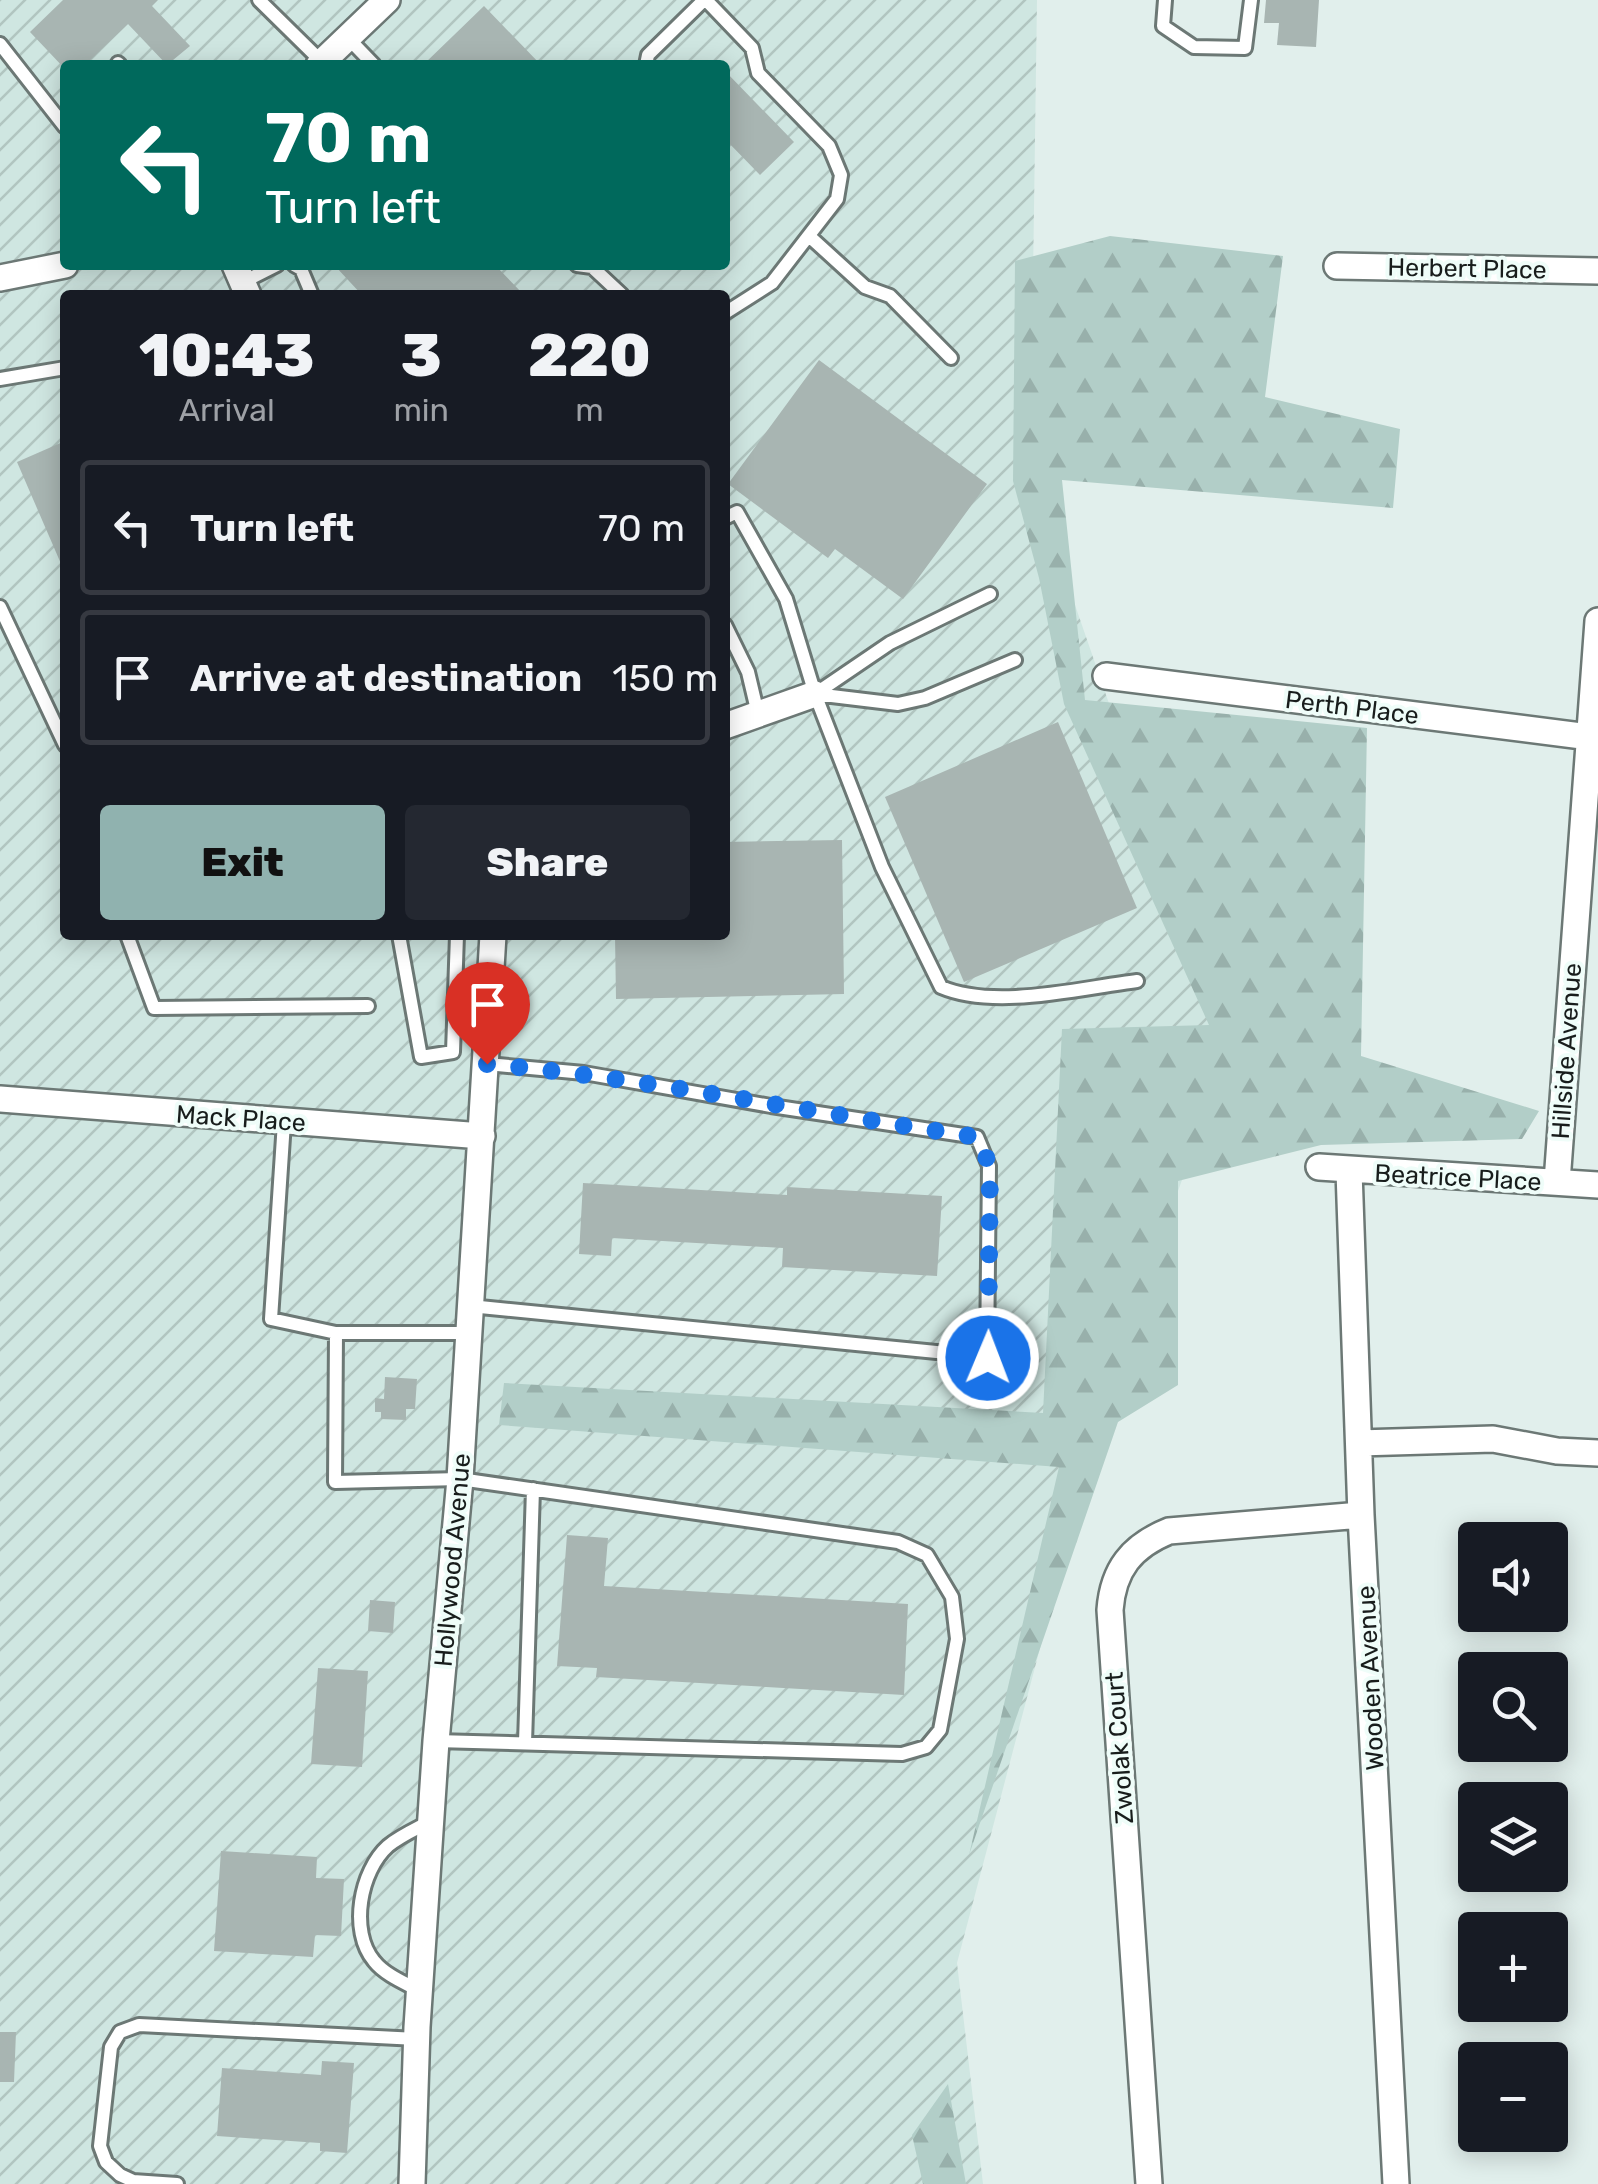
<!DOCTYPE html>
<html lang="en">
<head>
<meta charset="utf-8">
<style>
  :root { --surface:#171b24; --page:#242831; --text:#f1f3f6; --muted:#9ea1a6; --line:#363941; --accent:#90b2af }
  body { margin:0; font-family:Rubik,sans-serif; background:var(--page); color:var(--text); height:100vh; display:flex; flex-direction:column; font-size:38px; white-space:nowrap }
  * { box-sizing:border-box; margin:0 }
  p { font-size:32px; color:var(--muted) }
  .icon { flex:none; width:55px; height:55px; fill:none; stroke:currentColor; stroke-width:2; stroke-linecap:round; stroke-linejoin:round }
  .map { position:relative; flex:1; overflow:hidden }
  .side { position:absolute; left:60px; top:290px; width:670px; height:650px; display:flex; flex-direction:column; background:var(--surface); border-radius:10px; box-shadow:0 5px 25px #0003 }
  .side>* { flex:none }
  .guide { position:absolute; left:60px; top:60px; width:670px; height:210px; border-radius:10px; box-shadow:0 5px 25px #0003; background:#00695c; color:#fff; overflow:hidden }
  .buttons { position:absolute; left:1458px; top:1522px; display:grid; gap:20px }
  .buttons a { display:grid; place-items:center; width:110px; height:110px; border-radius:10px; background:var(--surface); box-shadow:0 5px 25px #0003; font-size:50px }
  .pin { position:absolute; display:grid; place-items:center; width:85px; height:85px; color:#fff; margin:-102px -42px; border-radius:50% 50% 50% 0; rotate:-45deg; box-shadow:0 0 10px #0007 }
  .pin .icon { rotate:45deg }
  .me { position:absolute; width:110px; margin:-55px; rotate:1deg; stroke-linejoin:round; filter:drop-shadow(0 0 8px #0008) }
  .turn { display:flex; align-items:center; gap:35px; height:210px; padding:0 40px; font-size:45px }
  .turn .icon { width:130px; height:130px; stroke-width:2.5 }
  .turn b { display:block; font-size:70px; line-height:85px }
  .eta { display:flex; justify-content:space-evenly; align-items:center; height:170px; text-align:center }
  .eta b { font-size:60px; font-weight:800; line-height:70px }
  .action { display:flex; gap:20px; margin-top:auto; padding:20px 40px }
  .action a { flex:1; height:115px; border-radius:10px; background:var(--accent); color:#111; font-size:40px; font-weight:800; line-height:115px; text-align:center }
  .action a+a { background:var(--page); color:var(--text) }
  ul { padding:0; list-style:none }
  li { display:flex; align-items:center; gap:30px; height:135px; margin:0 20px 15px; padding:0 20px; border:5px solid var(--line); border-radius:10px }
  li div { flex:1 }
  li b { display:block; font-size:38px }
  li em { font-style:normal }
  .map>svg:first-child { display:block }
</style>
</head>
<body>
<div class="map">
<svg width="1598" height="2184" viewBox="0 0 1598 2184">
  <defs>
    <pattern id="industrial-furrows" width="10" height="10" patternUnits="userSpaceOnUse" patternTransform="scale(2.5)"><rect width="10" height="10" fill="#cfe6e1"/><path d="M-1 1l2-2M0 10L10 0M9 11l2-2" fill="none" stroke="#b1c5c0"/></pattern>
    <pattern id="forest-firs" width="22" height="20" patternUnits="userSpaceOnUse" patternTransform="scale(2.5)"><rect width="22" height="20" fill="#b2cec8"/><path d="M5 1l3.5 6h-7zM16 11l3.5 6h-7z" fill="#98b0ab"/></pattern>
  </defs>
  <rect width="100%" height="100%" fill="#e1efec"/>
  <path fill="url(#industrial-furrows)" fill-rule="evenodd" d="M0,0H1037L1032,348L1036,492L1229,1051L1115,1364L957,1963L983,2184H0ZM65,65H725V265H65ZM65,295H725V935H65Z"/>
  <path fill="url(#forest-firs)" d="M1110,236L1283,256L1265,397L1400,429L1393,508L1062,480L1085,700L1367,728L1361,1056L1539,1111L1522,1139L1321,1145L1178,1181V1385L1118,1422L969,1855L1059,1467L499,1425L504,1383L1043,1413L1062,1029L1209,1025L1064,704L1039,578L1013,481L1015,261Z
    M948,2084L966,2184H923L912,2135Z"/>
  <path fill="#a8b5b2" d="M63,0H158L152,6L190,46L167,65L128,24L85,65H65V69L30,32Z
    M1266,0H1319L1316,47L1277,45L1279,23H1264Z
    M484,6L541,65H423Z
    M725,71L794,142L760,175L725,139Z
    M338,265H495L524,295H362L336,267Z
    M819,360L987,484L903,599L835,549L828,558L728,484Z
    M65,441V573L17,462Z
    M1058,722L1137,908L964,982L885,797Z
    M842,840L844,994L616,999L615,935H725V842Z
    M583,1183L787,1195V1187L942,1196L937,1276L782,1267L783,1248L612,1238L611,1256L579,1254Z
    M385,1377L417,1379L415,1409H406V1420L381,1419V1412H375V1398L384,1399Z
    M567,1535L608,1538L604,1586L908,1604L904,1695L596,1677L597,1668L557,1666Z
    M370,1600L395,1602L393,1633L368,1631Z
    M318,1668L368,1671L362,1767L311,1764Z
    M221,1851L317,1857L316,1878L344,1879L341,1936L315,1935L313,1957L214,1951Z
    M0,2032H16L14,2082H0Z
    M322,2061L354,2063L347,2153L320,2151V2143L217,2136L222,2068L321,2075Z"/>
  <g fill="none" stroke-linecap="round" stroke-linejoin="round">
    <defs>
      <path id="service" d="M259,0L322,62
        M706,0L752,48L758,73L829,146L841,175L837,199L772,283L725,313
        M1165,0L1163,26L1194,47L1245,48L1251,0
        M347,37L374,65
        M0,44L65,127
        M118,63L120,65
        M646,65L648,55L704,0
        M809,236L865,287L890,296L951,358
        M294,265L301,269L312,295
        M577,265L592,267L622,295
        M243,282L277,265
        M0,379L65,368
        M725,518L737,512L786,599L815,694L882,867L941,987C995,1010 1080,988 1137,981
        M0,607L65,745
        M725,625L748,672L758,714
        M815,694L898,704L925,698L1015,660
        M815,694L890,643L990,594
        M127,935L154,1008L368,1006
        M399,935L421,1057L453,1052L457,935
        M284,1122L271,1319L336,1333H468
        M470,1306L987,1357L989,1166L977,1137L771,1106L584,1073L487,1064
        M336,1333L335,1482L460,1479L898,1542L927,1555L952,1597L957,1639L940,1730L926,1747L902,1754L436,1741
        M525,1743L533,1489
        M420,1991C405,1983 385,1975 374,1961C349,1931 360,1871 388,1846C400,1836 416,1829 429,1822
        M177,2184L133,2181L120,2175L106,2162L100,2146L111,2047L120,2032L139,2025L417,2039"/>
      <path id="minor" d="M319,65L387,0
        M235,265L248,295
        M1337,266L1598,271
        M0,278L65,265
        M1106,676L1598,738
        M725,726L815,694
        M0,1099L482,1136
        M1319,1167L1598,1185
        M1349,1171L1361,1515L1396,2184
        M1557,1182L1598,621
        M1359,1443L1493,1439L1557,1451L1598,1453
        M412,2184L417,2027L436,1741L460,1479L493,935
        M1149,2184L1110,1610C1113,1569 1132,1546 1169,1531L1361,1515"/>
    </defs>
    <use href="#service" stroke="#6c7875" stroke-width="18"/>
    <use href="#minor" stroke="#6c7875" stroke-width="30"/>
    <use href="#service" stroke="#fff" stroke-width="12"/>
    <use href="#minor" stroke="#fff" stroke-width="25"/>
  </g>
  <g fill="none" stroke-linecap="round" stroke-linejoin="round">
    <path stroke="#1a73e8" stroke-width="18" stroke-dasharray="0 32.4" d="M487,1064C651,1079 813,1113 977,1137L990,1166L988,1358"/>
  </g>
  <g text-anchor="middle" stroke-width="8" stroke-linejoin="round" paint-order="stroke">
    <g font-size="25" fill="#181d1c" stroke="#effdf9">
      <text transform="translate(1467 268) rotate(1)" y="9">Herbert Place</text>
      <text transform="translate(1352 707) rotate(7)" y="9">Perth Place</text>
      <text transform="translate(1566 1051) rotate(-86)" y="9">Hillside Avenue</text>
      <text transform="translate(241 1118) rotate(4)" y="9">Mack Place</text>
      <text transform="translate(1458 1177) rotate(3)" y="9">Beatrice Place</text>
      <text transform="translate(452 1560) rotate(-85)" y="9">Hollywood Avenue</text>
      <text transform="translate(1370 1678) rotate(-93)" y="9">Wooden Avenue</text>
      <text transform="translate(1119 1748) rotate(-94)" y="9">Zwolak Court</text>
    </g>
  </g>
</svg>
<div class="buttons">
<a><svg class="icon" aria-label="sound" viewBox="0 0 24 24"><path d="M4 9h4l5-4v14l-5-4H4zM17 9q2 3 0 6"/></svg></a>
<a><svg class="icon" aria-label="search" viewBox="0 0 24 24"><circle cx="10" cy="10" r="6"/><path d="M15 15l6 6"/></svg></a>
<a><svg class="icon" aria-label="layers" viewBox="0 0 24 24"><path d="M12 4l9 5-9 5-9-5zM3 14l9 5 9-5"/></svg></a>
<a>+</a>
<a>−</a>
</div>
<div class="pin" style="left:487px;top:1064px;background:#d93025"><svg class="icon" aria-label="arrive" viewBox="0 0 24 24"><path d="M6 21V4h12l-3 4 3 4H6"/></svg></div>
<svg class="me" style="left:988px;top:1358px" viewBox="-20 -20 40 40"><circle r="17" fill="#1a73e8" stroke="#fff" stroke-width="3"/><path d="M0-11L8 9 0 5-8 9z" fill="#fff"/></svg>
<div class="guide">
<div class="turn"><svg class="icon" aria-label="left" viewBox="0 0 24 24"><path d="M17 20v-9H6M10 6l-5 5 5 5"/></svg><div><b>70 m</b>Turn left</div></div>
</div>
<section class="side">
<div class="eta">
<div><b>10:43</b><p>Arrival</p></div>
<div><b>3</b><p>min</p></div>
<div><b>220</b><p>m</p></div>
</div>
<ul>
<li><svg class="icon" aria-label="left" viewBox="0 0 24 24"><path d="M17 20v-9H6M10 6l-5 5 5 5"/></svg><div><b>Turn left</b></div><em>70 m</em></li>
<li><svg class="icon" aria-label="arrive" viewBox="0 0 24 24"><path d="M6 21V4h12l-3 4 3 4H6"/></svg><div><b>Arrive at destination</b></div><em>150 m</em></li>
</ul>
<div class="action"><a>Exit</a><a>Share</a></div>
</section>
</div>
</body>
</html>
